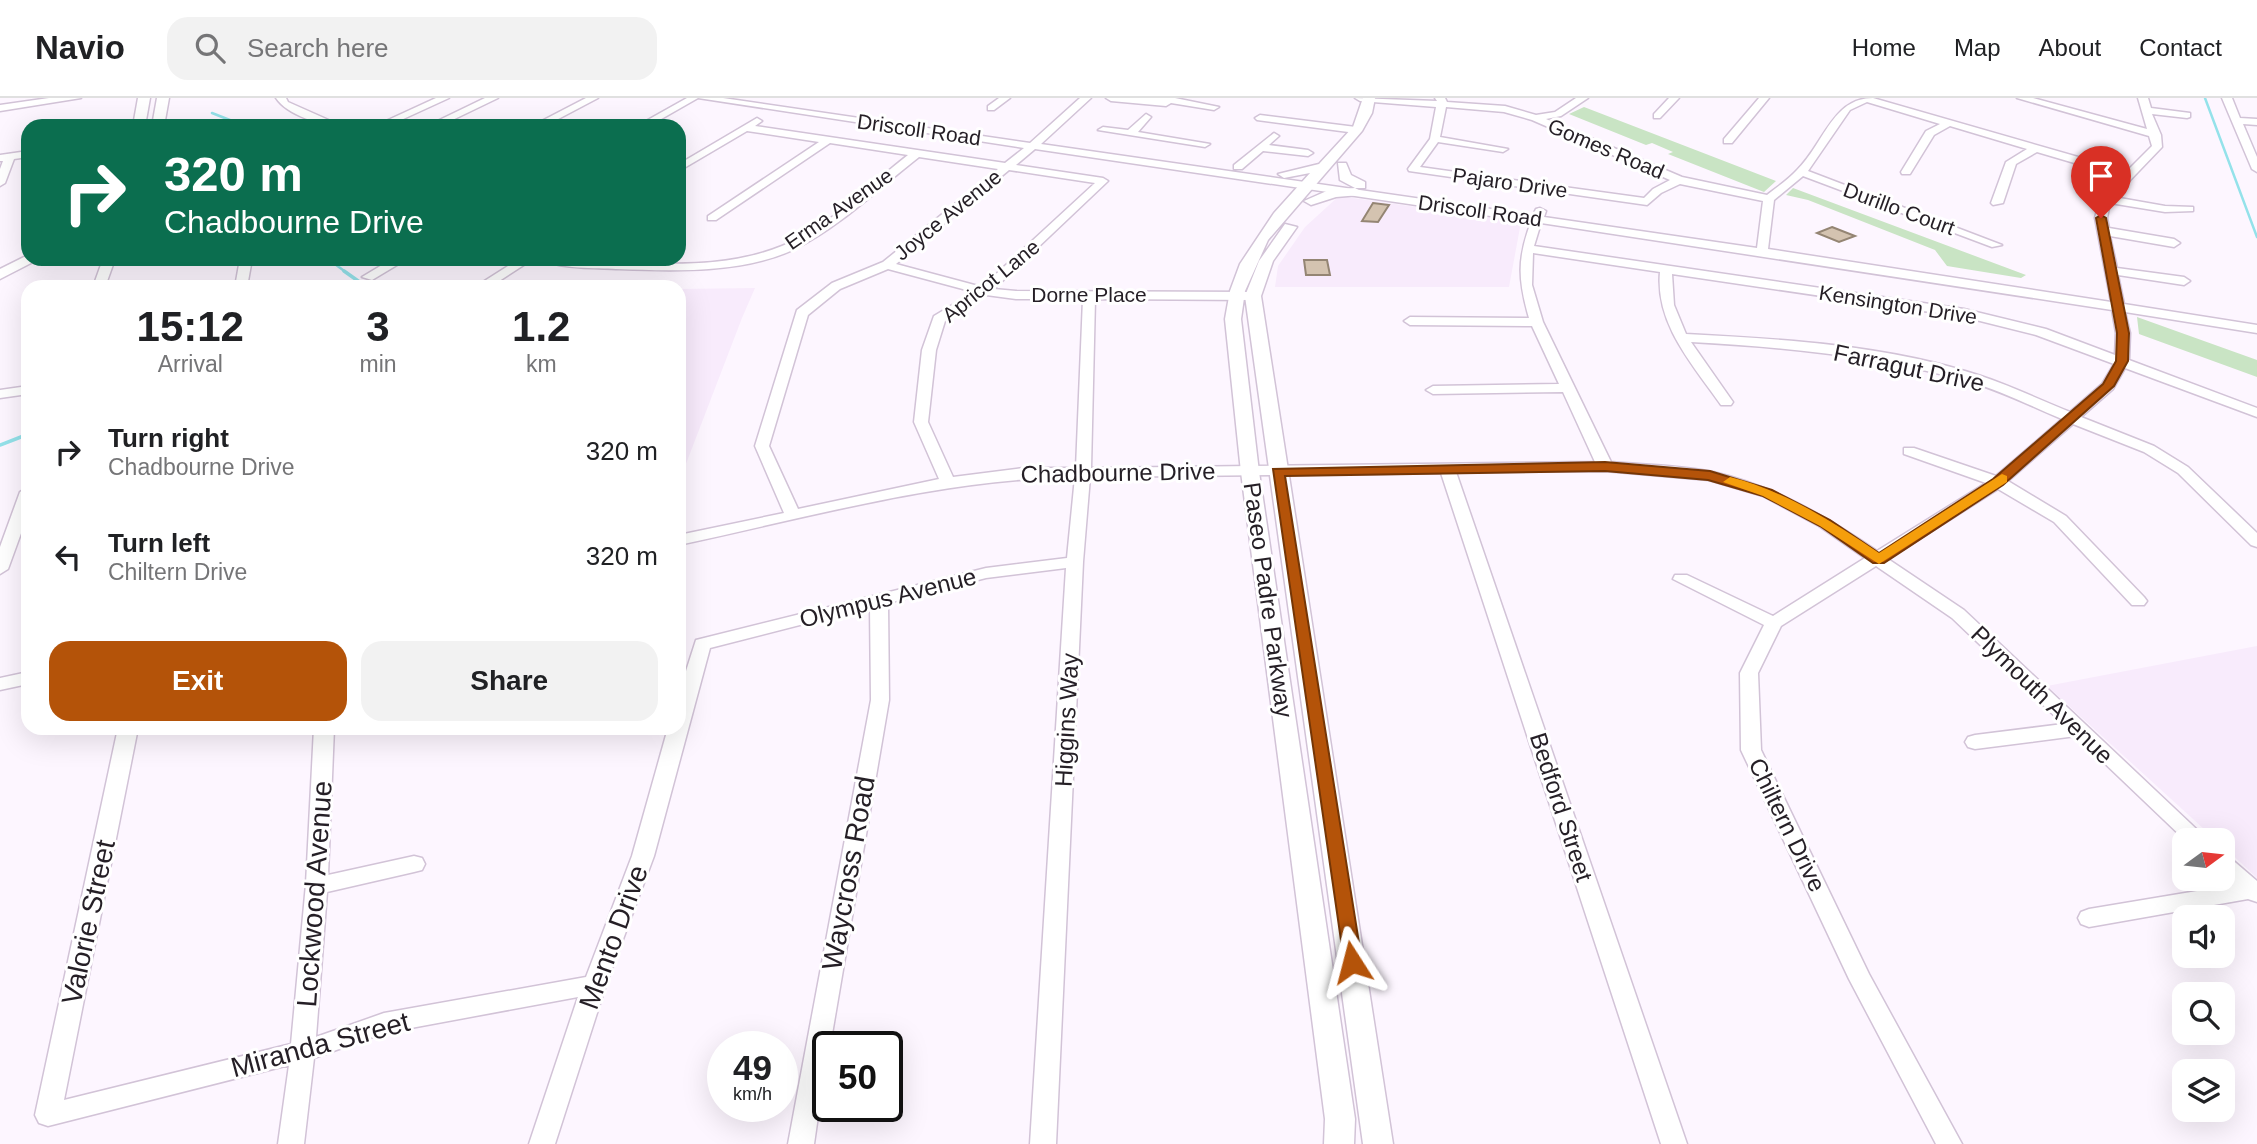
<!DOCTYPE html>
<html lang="en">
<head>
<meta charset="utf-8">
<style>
  :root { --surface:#fff; --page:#f2f2f2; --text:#202124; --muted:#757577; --line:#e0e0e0; --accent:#b45309 }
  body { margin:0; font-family:Helvetica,sans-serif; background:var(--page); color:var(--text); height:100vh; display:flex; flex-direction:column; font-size:26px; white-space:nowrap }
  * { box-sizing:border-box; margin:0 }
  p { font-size:23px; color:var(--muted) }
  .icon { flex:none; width:38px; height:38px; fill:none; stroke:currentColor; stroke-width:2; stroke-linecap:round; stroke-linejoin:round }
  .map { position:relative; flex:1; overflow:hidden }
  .drawer { position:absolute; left:21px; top:182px; width:665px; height:455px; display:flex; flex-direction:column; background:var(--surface); border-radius:21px; box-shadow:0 7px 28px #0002 }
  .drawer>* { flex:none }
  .hud { position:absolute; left:21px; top:21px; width:665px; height:147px; border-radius:21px; box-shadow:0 7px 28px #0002; background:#0b6e4f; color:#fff; overflow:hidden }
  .needle { width:46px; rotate:75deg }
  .controls { position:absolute; left:2172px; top:730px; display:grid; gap:14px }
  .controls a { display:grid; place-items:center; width:63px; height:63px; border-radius:14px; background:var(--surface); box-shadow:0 7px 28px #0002; font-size:35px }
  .speed { position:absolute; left:707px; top:933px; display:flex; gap:14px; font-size:35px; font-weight:700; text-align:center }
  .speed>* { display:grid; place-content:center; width:91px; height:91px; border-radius:50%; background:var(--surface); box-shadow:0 7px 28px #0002; line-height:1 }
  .speed small { font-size:18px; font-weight:400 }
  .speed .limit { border:4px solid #111; border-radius:10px; background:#fff; color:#111 }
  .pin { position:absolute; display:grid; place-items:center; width:60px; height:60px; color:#fff; margin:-72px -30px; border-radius:50% 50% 50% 0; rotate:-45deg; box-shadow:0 0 7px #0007 }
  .pin .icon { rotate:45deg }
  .me { position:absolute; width:77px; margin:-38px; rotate:351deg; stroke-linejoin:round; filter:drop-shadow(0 0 5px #0008) }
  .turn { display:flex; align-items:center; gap:24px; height:147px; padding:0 28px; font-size:32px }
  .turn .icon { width:91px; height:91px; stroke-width:2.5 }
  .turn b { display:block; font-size:49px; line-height:60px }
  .eta { display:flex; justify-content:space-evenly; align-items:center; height:119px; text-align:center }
  .eta b { font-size:42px; font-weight:800; line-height:49px }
  .primary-button { display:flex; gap:14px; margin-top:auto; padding:14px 28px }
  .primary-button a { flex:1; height:80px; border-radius:21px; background:var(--accent); color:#fff; font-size:28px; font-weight:800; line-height:80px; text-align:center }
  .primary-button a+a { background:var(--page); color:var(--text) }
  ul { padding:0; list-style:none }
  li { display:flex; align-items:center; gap:21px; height:105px; padding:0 28px }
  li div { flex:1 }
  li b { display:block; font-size:26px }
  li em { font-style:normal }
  header { display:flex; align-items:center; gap:42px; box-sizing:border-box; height:98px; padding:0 35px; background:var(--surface); border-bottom:2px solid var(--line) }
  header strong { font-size:33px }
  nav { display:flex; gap:38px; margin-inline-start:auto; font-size:24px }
  .search { width:490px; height:63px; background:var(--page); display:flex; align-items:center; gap:18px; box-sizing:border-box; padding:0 24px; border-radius:21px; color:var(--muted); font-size:26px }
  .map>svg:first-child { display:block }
</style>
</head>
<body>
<header>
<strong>Navio</strong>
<div class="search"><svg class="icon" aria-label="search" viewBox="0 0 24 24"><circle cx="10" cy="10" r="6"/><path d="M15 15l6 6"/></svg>Search here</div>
<nav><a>Home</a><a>Map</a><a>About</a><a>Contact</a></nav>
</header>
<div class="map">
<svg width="2257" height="1046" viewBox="0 0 2257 1046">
  <rect width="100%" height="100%" fill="#fdf6ff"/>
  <path fill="#f8ebfc" d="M1339,98L1521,124L1509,189H1275L1278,168L1305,129Z
    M755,190L742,220L679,384V191Z
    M2257,548V780L2223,748L2222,742H2216L2047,588Z"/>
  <path fill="#c9e4c4" d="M1584,9L1776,83L1764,94L1668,56L1673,54L1652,45L1646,47L1569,16Z
    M1793,90L2026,177L2021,180L1947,168L1935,152L1808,102L1786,97Z
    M2137,219L2257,262V279L2139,236Z"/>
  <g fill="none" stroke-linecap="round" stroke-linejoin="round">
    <path stroke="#94e2ea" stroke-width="2.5" d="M2205,0L2257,139
      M212,15L245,28
      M328,161L347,175"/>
    <path stroke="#94e2ea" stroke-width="3.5" d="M344,173L361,185L356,189
      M0,347L26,337"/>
  </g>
  <path fill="#d4c3b0" stroke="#948573" stroke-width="2" d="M1373,105L1389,107L1378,124L1362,123Z
    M1832,129L1855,138L1839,144L1817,135Z
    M1304,162H1327L1330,177H1306Z"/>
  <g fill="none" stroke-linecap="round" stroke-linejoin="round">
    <defs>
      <path id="minor" d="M276,0H286L288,4L342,28C322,28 287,17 276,0Z
        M436,0H449L388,28H375Z
        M485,0H498L440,28H427Z
        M586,0H598L545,28H532Z
        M687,0H723L1030,45L1080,0H1091L1041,46L1533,117L1536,111L1540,110L1546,113L1544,119L1757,150L1763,103L1680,86L1661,95L1647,107L1409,73L1408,71L1430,41L1436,9L1360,3L1355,0L1437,3L1435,0H1445L1447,4L1505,8L1536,17L1555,14L1576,0H1588L1561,18L1546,21L1682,79L1767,97C1777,89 1788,82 1797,72C1824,46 1832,0 1873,0L2127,73L2152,48L2149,38L2017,0H2033L2147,31L2138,0H2148L2151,10L2190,15V19L2187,20L2152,16L2161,37L2162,49L2114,99L2165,108L2193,109V113L2165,114L2110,105L2107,120L2109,130L2174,141L2180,145L2174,149L2110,138L2117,170L2184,179L2190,183L2184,187L2118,177L2124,206L2257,227V235L2125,214L2130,235L2129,262L2257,310V319L2125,270L2113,291L2081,319L2154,348L2188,369L2257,435V449L2251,447L2178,375L2144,354L2073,326L2008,383L2066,418L2144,499L2147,503L2144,507H2132L2054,424L1998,391L1888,461L1964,512L2208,742H2185L2076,638L1975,651L1968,649L1965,644L1968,639L1975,637L2063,626L1952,520L1876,468L1781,528L1758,575L1761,652L1869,876L1962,1046H1936L1849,881L1741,652L1740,575L1764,527L1673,481L1675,477H1687L1773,518L1865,460L1819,428L1763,398L1709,382L1605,373L1456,374L1687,1046H1661L1441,375L1090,379L1083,464L1056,1046H1030L1066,470L986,480L888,505L889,602L830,948H828L814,1046H788L871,602L870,509L710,550L654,758L606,887L555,1046H529L578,899L384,935L314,960L304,1046H278L289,967L48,1028L39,1025L35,1017L118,630H138L64,1002L291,946L306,786L314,630H334L328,777L414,758L422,760L425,766L422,772L414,774L327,794L316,939L384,915L586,879L632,758L668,630H679V595L696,542L986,470L1067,460L1075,379C941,381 810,419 679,447V437L784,415L755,348L797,212L832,185L883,164L998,71L919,59C879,90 841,128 795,151C742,176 673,173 616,171C599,170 555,171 543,161C621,161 708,178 782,148C829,129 868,88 908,57L830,45L716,122H708V118L819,44L747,33L679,73V66L757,20L762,23L755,28L1005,65L1024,50L698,0L649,28H637ZM1867,4L1940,26L1926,33L1901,74L1902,76H1910L1934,37L1950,28L2027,51L2006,64L1991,105L1993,107L2003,105L2016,66L2037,54L2122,79L2100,101L2095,120L2111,204L1768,151L1774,102L1803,78L1992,149L2002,147L1808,73L1850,12ZM1446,9L1504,14L1532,22L1670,82L1653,91L1644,100L1420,69L1438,44L1503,54L1508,51L1440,39ZM1035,51L1531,124C1517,161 1518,182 1529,220L1410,219L1404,223L1410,227L1532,228L1559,286L1433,288L1426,292L1433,296L1563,294L1595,364L1091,370L1095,201L1253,202L1259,198L1253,194L1016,193L994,191L1108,83L1103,80L1016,67ZM1009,72L1095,85L982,189L896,166ZM1541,125L2112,212L2116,235L2115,257L2046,231L1964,211L1534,148ZM1533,155L1660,174C1655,226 1693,267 1721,307H1731L1733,304L1691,244C1784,249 1877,258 1967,283C1999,292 2031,308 2062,321L1996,378L1914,350H1904V356L1986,385L1877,453C1825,418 1774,388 1713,374C1680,367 1644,367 1611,364L1543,224L1532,187ZM888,171L974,194L934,218L922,252L914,324L939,381L798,411L769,348L808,217L840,191ZM1672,176L1964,219L2036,237L2114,266L2102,286L2070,314C2040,302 2011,288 1981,278C1888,247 1783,241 1686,236L1674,207ZM986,197L1016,201H1083L1076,370H1023L953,379L928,324L936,252L945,223Z
        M999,0H1010L994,12H988V8Z
        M1106,0H1175L1219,9L1214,12L1171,5L1166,8L1111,3Z
        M1669,0H1679L1660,20H1654V16Z
        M1759,0H1769L1732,45H1724V41Z
        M2222,0H2232L2240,20L2257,21V27L2243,26L2257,59V74L2252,71Z
        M1146,16L1151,19L1138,34L1210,46L1205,49L1098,32L1103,29L1128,32Z
        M1260,17L1356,29L1361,32L1356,35L1257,22L1255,20Z
        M1274,35L1279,38L1269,47L1308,52L1313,55L1308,58L1263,53L1242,71H1234V67Z
        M28,53V59L14,61L5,85L0,88V71L3,63H0V57Z
        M103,161H115L105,189H93Z
        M240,161H252L247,189H235Z
        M392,161H407L372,182L362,179Z
        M519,161H533L490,189H475Z
        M28,288V296L0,300V292Z
        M28,389V416L8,471L0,476V449L20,394Z
        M28,574V586L0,592V580Z
        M2222,757L2229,759L2257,783V804L2248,801L2089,829L2081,826L2078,820L2081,814L2089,811L2233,787L2222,778Z"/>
      <path id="major" d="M49,0H81L0,13V7Z
        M138,0H150L145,28H133Z
        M157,0H169L164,28H152Z
        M1363,0H1375L1372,15L1362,33L1268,142L1245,193L1241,221L1259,374L1355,1021L1354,1046H1324L1325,1021L1241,374L1225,221L1230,193L1240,166L1274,115L1310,75L1284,80L1278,76L1319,66L1353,29Z
        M1338,65H1346L1351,77L1365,84V90H1355L1340,82Z
        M1355,90L1362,94L1360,97L1336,99L1311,107L1304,103L1329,92Z
        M1285,126L1297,129L1273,163L1261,198L1393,1046H1363L1245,198L1259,163Z
        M28,157V161H35L33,164L0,181V171Z"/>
    </defs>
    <use href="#minor" stroke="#d2c3d7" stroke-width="3"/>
    <use href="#major" stroke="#d2c3d7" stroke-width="3"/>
    <use href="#minor" fill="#fff" fill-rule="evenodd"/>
    <use href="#major" fill="#fff" fill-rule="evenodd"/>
  </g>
  <path fill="#b45309" stroke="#753606" stroke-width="2" d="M2101,117L2106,120L2129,235L2128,263L2114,288L2003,387L1884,465H1873L1820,428L1763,398L1708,382L1605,373L1285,378L1362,864L1359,870L1352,873L1345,870L1273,371L1605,364L1710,373L1772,392L1830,422L1879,455L1993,381L2103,286L2116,263L2117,235L2096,120Z"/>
  <path fill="#f59e0b" d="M2002,376L2007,378V384L1879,466L1820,428L1763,398L1723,384L1730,379C1785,393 1832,423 1879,455Z"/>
  <g text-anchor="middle" stroke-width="6" stroke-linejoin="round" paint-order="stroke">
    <g font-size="21" fill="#251f26" stroke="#fff">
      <text transform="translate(919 32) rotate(8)" y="7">Driscoll Road</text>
      <text transform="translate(1606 51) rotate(23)" y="7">Gomes Road</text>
      <text transform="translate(1510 85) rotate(8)" y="7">Pajaro Drive</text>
      <text transform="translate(839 111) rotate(-35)" y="7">Erma Avenue</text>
      <text transform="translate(1899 111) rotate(20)" y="7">Durillo Court</text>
      <text transform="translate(1480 113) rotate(8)" y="7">Driscoll Road</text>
      <text transform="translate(948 117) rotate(-39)" y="7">Joyce Avenue</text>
      <text transform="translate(991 183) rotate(-39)" y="7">Apricot Lane</text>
      <text x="1089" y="204">Dorne Place</text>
      <text transform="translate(1898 207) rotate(9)" y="7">Kensington Drive</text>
    </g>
    <g font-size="24" fill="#251f26" stroke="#fff">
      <text transform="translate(1909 270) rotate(12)" y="8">Farragut Drive</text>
      <text transform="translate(1118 375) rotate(-1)" y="8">Chadbourne Drive</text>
      <text transform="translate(888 500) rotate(-14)" y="8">Olympus Avenue</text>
      <text transform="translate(1268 502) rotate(82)" y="8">Paseo Padre Parkway</text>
      <text transform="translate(2042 597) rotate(44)" y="8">Plymouth Avenue</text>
      <text transform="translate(1067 622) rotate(-87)" y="8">Higgins Way</text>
      <text transform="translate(1561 709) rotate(72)" y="8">Bedford Street</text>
      <text transform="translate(1787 727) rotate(64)" y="8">Chiltern Drive</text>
    </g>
    <g font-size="28" fill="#251f26" stroke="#fff">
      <text transform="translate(848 775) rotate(-80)" y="10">Waycross Road</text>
      <text transform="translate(314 796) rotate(-86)" y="10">Lockwood Avenue</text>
      <text transform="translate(88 824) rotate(-78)" y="10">Valorie Street</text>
      <text transform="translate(613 839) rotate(-70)" y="10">Mento Drive</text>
      <text transform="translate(320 946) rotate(-15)" y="10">Miranda Street</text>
    </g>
  </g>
</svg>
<div class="controls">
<a><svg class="needle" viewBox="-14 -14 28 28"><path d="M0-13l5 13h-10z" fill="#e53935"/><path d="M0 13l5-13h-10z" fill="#757577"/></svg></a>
<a><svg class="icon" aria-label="sound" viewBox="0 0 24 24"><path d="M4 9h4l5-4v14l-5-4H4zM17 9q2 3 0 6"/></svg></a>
<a><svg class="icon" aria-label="search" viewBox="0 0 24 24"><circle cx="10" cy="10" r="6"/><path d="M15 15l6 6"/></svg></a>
<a><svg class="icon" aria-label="layers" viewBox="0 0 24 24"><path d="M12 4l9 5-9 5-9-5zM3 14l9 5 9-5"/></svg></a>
</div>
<div class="speed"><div>49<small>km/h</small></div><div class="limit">50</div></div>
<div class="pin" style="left:2101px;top:120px;background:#d93025"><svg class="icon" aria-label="arrive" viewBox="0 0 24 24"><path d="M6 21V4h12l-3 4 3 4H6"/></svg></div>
<svg class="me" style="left:1352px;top:864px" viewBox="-20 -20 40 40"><path d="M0-17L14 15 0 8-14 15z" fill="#b45309" stroke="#fff" stroke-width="4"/></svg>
<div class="hud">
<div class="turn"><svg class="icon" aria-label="right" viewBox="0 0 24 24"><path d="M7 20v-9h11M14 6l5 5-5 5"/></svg><div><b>320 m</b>Chadbourne Drive</div></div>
</div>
<section class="drawer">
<div class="eta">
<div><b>15:12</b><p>Arrival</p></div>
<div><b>3</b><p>min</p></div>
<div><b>1.2</b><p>km</p></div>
</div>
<ul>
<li><svg class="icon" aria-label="right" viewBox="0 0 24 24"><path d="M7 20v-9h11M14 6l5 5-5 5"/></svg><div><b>Turn right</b><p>Chadbourne Drive</p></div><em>320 m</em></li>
<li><svg class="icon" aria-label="left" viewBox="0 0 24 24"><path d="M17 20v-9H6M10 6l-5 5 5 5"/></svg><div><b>Turn left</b><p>Chiltern Drive</p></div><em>320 m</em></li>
</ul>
<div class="primary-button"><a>Exit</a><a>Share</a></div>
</section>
</div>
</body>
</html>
